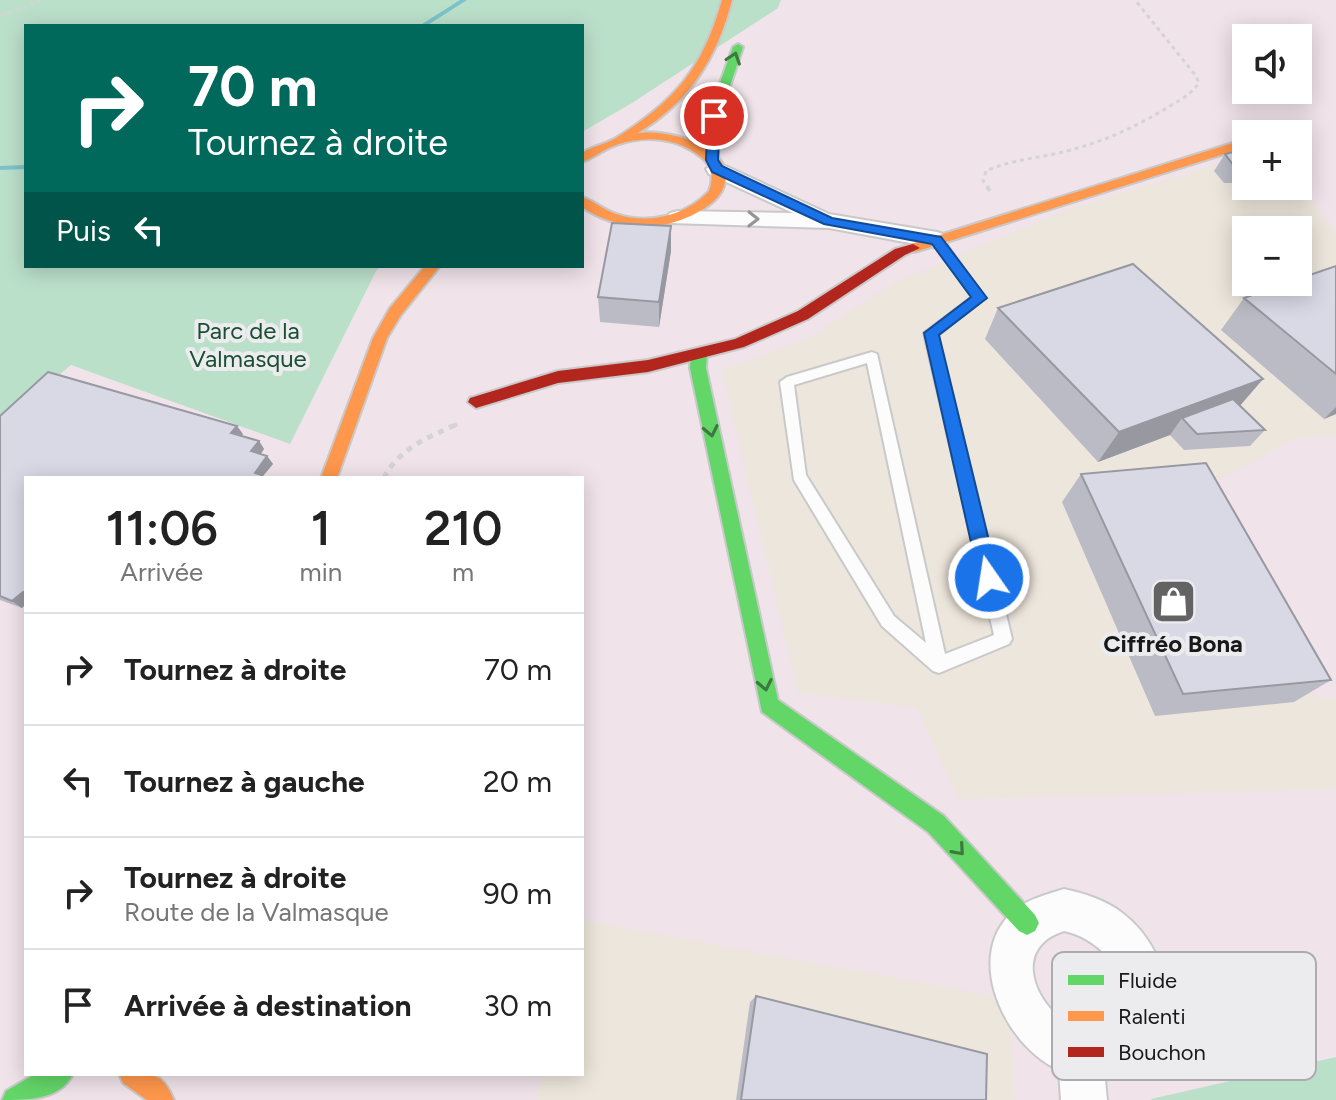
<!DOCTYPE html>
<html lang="fr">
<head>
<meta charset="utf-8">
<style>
  :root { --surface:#fff; --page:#f6f6f6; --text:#222; --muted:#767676; --line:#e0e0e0 }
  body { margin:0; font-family:Figtree,sans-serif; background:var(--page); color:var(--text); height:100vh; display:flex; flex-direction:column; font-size:30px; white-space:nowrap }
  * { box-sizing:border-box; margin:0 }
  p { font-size:26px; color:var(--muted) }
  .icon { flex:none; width:44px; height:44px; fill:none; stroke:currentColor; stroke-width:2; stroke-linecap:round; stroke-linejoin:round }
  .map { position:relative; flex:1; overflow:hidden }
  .drawer { position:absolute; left:24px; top:476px; width:560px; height:600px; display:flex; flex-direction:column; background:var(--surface); border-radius:0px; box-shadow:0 4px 20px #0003 }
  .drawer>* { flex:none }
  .top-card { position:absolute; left:24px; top:24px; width:560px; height:244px; border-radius:0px; box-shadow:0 4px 20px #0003; background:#00695c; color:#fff; overflow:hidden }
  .fabs { position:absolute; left:1232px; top:24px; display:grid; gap:16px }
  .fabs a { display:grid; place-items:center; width:80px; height:80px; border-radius:0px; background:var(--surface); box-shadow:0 4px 20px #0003; font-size:40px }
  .pin { position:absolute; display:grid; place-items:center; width:68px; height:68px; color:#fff; margin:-34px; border:4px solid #fff; border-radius:50%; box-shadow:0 2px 8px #0007 }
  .me { position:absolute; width:88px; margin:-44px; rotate:347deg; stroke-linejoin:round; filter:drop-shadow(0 0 6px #0008) }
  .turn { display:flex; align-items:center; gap:28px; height:168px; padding:0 32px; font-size:36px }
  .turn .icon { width:104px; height:104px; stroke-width:2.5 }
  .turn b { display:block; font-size:56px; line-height:68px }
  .then { display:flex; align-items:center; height:76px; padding:0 32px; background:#0003; gap:16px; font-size:30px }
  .eta { display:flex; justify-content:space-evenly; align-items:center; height:136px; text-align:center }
  .eta b { font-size:48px; font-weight:600; line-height:56px }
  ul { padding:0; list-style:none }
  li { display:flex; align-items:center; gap:24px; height:112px; padding:0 32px; border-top:2px solid var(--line) }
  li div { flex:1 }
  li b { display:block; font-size:30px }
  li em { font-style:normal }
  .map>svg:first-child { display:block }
</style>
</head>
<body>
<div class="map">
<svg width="1336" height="1100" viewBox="0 0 1336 1100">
  <rect width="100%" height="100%" fill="#ededee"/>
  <path fill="#f0e3ea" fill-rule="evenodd" d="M0,0H1336V1100H0ZM26,26H582V266H26ZM1246,38H1298V90H1246ZM1246,134H1298V186H1246ZM1246,230H1298V282H1246ZM26,478H582V1074H26Z"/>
  <path fill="#ede6dc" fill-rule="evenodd" d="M1246,155V186L1298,185L1336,233V436L1296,438L1198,491L1315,698H1336V789L959,799L917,708L798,692L722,371L809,338L896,282L1064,211ZM1246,230H1298V282H1246Z
    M582,920L1009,999L1015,1100H537L542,1074H582Z"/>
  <path fill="#bbe0ca" d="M0,0H781L778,8L632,103L582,132V26H26V266H381L376,271L290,444L71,365L0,425Z
    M1336,1057V1100H1152L1151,1099Z"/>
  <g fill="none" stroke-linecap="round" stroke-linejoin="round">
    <path fill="#7cc2cc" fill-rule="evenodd" d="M460,0H467L426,26H419Z
      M26,165V169L0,170V166Z"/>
    <defs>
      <path id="lane" d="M937,236L941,237L985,298L938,335L1012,639L1009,644L939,673L933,671L882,626L794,480L780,382L787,377L872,352L877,354L945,654L994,635L924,333L972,297L931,240ZM867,363L926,643L894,616L806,475L794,385Z"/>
      <path id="street" d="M717,162L829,214L937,232L946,235L949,240L946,245L937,248L829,228L670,223L666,218L670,213L678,211L793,213L709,174L706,169Z
        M1064,889C1083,893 1105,900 1121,912C1180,955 1192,1063 1105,1080L1107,1100H1061L1059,1070C1010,1049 967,968 1005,920C1020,901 1042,896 1064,889ZM1064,931C1109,940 1150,998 1109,1035C1054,1042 995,953 1064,931Z"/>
      <path id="fast" d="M738,44L743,47L720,116L718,160L712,164L706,160L708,116L733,47Z
        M699,349L707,354L706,368L778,700L944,816L1035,915L1039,923L1035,931L1027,935L1019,931L928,832L762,712L690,368L691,354Z
        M35,1074H73C61,1100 27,1100 2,1100L6,1091Z"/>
      <path id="slow" d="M722,0H732C717,58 690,101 638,133C665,129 738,145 724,186C720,198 709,206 698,212C662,233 617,231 582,207V197C594,201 604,210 616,214C647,225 686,216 709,191C714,178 712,166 701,157C677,137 645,135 616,145C604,149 594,158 582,162V153C593,146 606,144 616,138C675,101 703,68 722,0Z
        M1239,141H1246V147L918,251L913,252L906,248L908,245Z
        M425,266H440L401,315L387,338L337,478H321L373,338L390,308Z
        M119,1074C150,1074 161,1069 174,1100H147L123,1083Z"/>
      <path id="jam" d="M913,244L920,248L905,255L808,319L744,347L648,372L558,383L476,408L468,402L470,398L558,371L648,360L735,339L798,311L895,249Z"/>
    </defs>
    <use href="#lane" stroke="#c9c9ca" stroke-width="4"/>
    <use href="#street" stroke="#c9c9ca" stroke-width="4"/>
    <use href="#fast" stroke="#c9c9ca" stroke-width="4"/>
    <use href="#slow" stroke="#c9c9ca" stroke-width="4"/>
    <use href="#jam" stroke="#c9c9ca" stroke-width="4"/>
    <path stroke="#d4d4d4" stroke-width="3" stroke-dasharray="4 4" stroke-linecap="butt" d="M0,16L40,0
      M989,189L983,181L986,171C1011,160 1037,158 1063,152C1100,143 1134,128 1165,109C1178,101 1191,95 1199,83L1196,76L1135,0"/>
    <path stroke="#d4d4d4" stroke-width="4" stroke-dasharray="5 5" stroke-linecap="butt" d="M987,187L993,194
      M454,426L457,424"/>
    <path stroke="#d4d4d4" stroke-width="5" stroke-dasharray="6 6" stroke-linecap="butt" d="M384,478C398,449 429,437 457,424"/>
    <use href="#lane" fill="#fcfcfc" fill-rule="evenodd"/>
    <use href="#street" fill="#fcfcfc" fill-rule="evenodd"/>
    <use href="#fast" fill="#63d668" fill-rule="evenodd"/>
    <use href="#slow" fill="#ff974d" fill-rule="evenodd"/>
    <use href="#jam" fill="#b3261e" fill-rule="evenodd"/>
  </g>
  <path fill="#bbbbc6" d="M1246,149V186H1249L1239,187L1234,183H1224L1214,171L1225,154Z
    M671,226V251L659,327L600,322L598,297Z
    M1336,266V414L1324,419L1221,330L1244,298Z
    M998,308L1263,379L1240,406L1265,430L1250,446L1184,450L1170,435L1098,462L985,339Z
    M0,416L243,434L241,436L259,441L264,449L261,454L267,456L273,464L263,476L264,478H26V604L22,608L0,600Z
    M1081,474L1331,680L1294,702L1155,716L1062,502Z
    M756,996L986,1100H736L750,1002Z"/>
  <path fill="#9898a1" d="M671,226V251L659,327V302Z
    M1263,379L1237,409L1182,418L1170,435L1098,462L1119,432Z
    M1336,407V414L1324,419Z
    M237,426L243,434L236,442L231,433Z
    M259,441L264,449L257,459L251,451Z
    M267,456L273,464L263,476L264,478H259L255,473Z
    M23,592L26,595V604L22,608L12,601Z"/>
  <path fill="#d9d9e6" stroke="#9898a1" stroke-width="2" d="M1246,149V166H1234L1225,154Z
    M612,223L671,226L659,302L598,297Z
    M1133,264L1263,379L1119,432L998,308Z
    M1336,266V374L1244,298L1289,282H1298V279Z
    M48,372L237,426L231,433L259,441L251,451L267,456L255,473L262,475L260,478H26V594L23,592L12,601L0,596V416Z
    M1233,399L1265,430L1197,434L1182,418Z
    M1206,463L1331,680L1183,694L1081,474Z
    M756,996L987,1054L986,1100H741Z"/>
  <defs><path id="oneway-chevron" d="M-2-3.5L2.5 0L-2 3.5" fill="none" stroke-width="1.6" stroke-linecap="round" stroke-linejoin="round" transform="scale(2)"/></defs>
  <g stroke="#3e7740">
    <use href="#oneway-chevron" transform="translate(734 58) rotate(-71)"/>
    <use href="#oneway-chevron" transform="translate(711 431) rotate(78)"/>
    <use href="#oneway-chevron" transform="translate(765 685) rotate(78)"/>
    <use href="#oneway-chevron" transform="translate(959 850) rotate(49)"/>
  </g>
  <use stroke="#959596" href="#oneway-chevron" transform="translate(753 219) rotate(1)"/>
  <path fill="#1a73e8" stroke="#114b97" stroke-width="2" d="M714,112L720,116L718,160L722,166L832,218L941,237L987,298L939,335L998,578L995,584H982L979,578L924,333L971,297L932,244L824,224L712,172L706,160L708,116Z"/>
  <defs>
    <symbol id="shop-square" viewBox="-11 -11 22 22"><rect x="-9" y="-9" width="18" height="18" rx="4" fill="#636364" stroke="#ececef"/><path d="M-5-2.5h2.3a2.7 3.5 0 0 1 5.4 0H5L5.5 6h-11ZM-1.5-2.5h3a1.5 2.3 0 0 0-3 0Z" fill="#fff"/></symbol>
  </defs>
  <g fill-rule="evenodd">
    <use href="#shop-square" x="1148" y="576" width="51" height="51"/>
  </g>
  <g text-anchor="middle" stroke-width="8" stroke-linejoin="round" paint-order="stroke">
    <g font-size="24" fill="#184f33" stroke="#ececef">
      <text x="248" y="339">Parc de la<tspan x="248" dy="28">Valmasque</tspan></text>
    </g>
    <g font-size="24" font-weight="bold" fill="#181819" stroke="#ececef">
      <text x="1173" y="652">Ciffréo Bona</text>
    </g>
  </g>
  <rect x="1052" y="952" width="264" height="128" rx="12" fill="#ececef" stroke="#acacaf" stroke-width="2"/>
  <rect x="1068" y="975" width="36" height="10" fill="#63d668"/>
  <rect x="1068" y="1011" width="36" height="10" fill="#ff974d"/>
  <rect x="1068" y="1047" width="36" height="10" fill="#b3261e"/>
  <g font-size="22" fill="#181819">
    <text x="1118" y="988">Fluide</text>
    <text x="1118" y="1024">Ralenti</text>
    <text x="1118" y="1060">Bouchon</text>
  </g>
</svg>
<div class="fabs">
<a><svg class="icon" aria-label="sound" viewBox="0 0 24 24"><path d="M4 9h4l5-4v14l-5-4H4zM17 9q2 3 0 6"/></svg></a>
<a>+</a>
<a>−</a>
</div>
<div class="pin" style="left:714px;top:116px;background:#d93025"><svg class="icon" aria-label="arrive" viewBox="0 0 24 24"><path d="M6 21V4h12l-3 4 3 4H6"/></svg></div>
<svg class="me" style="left:989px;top:578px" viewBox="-20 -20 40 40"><circle r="17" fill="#1a73e8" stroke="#fff" stroke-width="3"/><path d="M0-11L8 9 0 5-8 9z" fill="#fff"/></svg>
<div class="top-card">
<div class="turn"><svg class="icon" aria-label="right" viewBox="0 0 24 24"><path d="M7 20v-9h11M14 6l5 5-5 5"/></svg><div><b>70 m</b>Tournez à droite</div></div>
<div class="then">Puis<svg class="icon" aria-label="left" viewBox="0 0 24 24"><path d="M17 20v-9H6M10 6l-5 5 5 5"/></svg></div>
</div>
<section class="drawer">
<div class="eta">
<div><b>11:06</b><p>Arrivée</p></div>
<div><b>1</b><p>min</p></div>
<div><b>210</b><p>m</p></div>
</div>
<ul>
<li><svg class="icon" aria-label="right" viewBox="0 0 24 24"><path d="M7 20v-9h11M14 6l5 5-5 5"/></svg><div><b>Tournez à droite</b></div><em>70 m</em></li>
<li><svg class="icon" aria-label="left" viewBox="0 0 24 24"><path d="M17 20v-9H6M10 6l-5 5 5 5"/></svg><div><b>Tournez à gauche</b></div><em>20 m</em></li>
<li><svg class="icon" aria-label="right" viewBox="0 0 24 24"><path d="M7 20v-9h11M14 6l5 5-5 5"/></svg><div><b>Tournez à droite</b><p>Route de la Valmasque</p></div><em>90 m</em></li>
<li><svg class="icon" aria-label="arrive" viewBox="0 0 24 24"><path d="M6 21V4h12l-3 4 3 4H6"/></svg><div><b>Arrivée à destination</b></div><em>30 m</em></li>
</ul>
</section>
</div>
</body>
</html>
